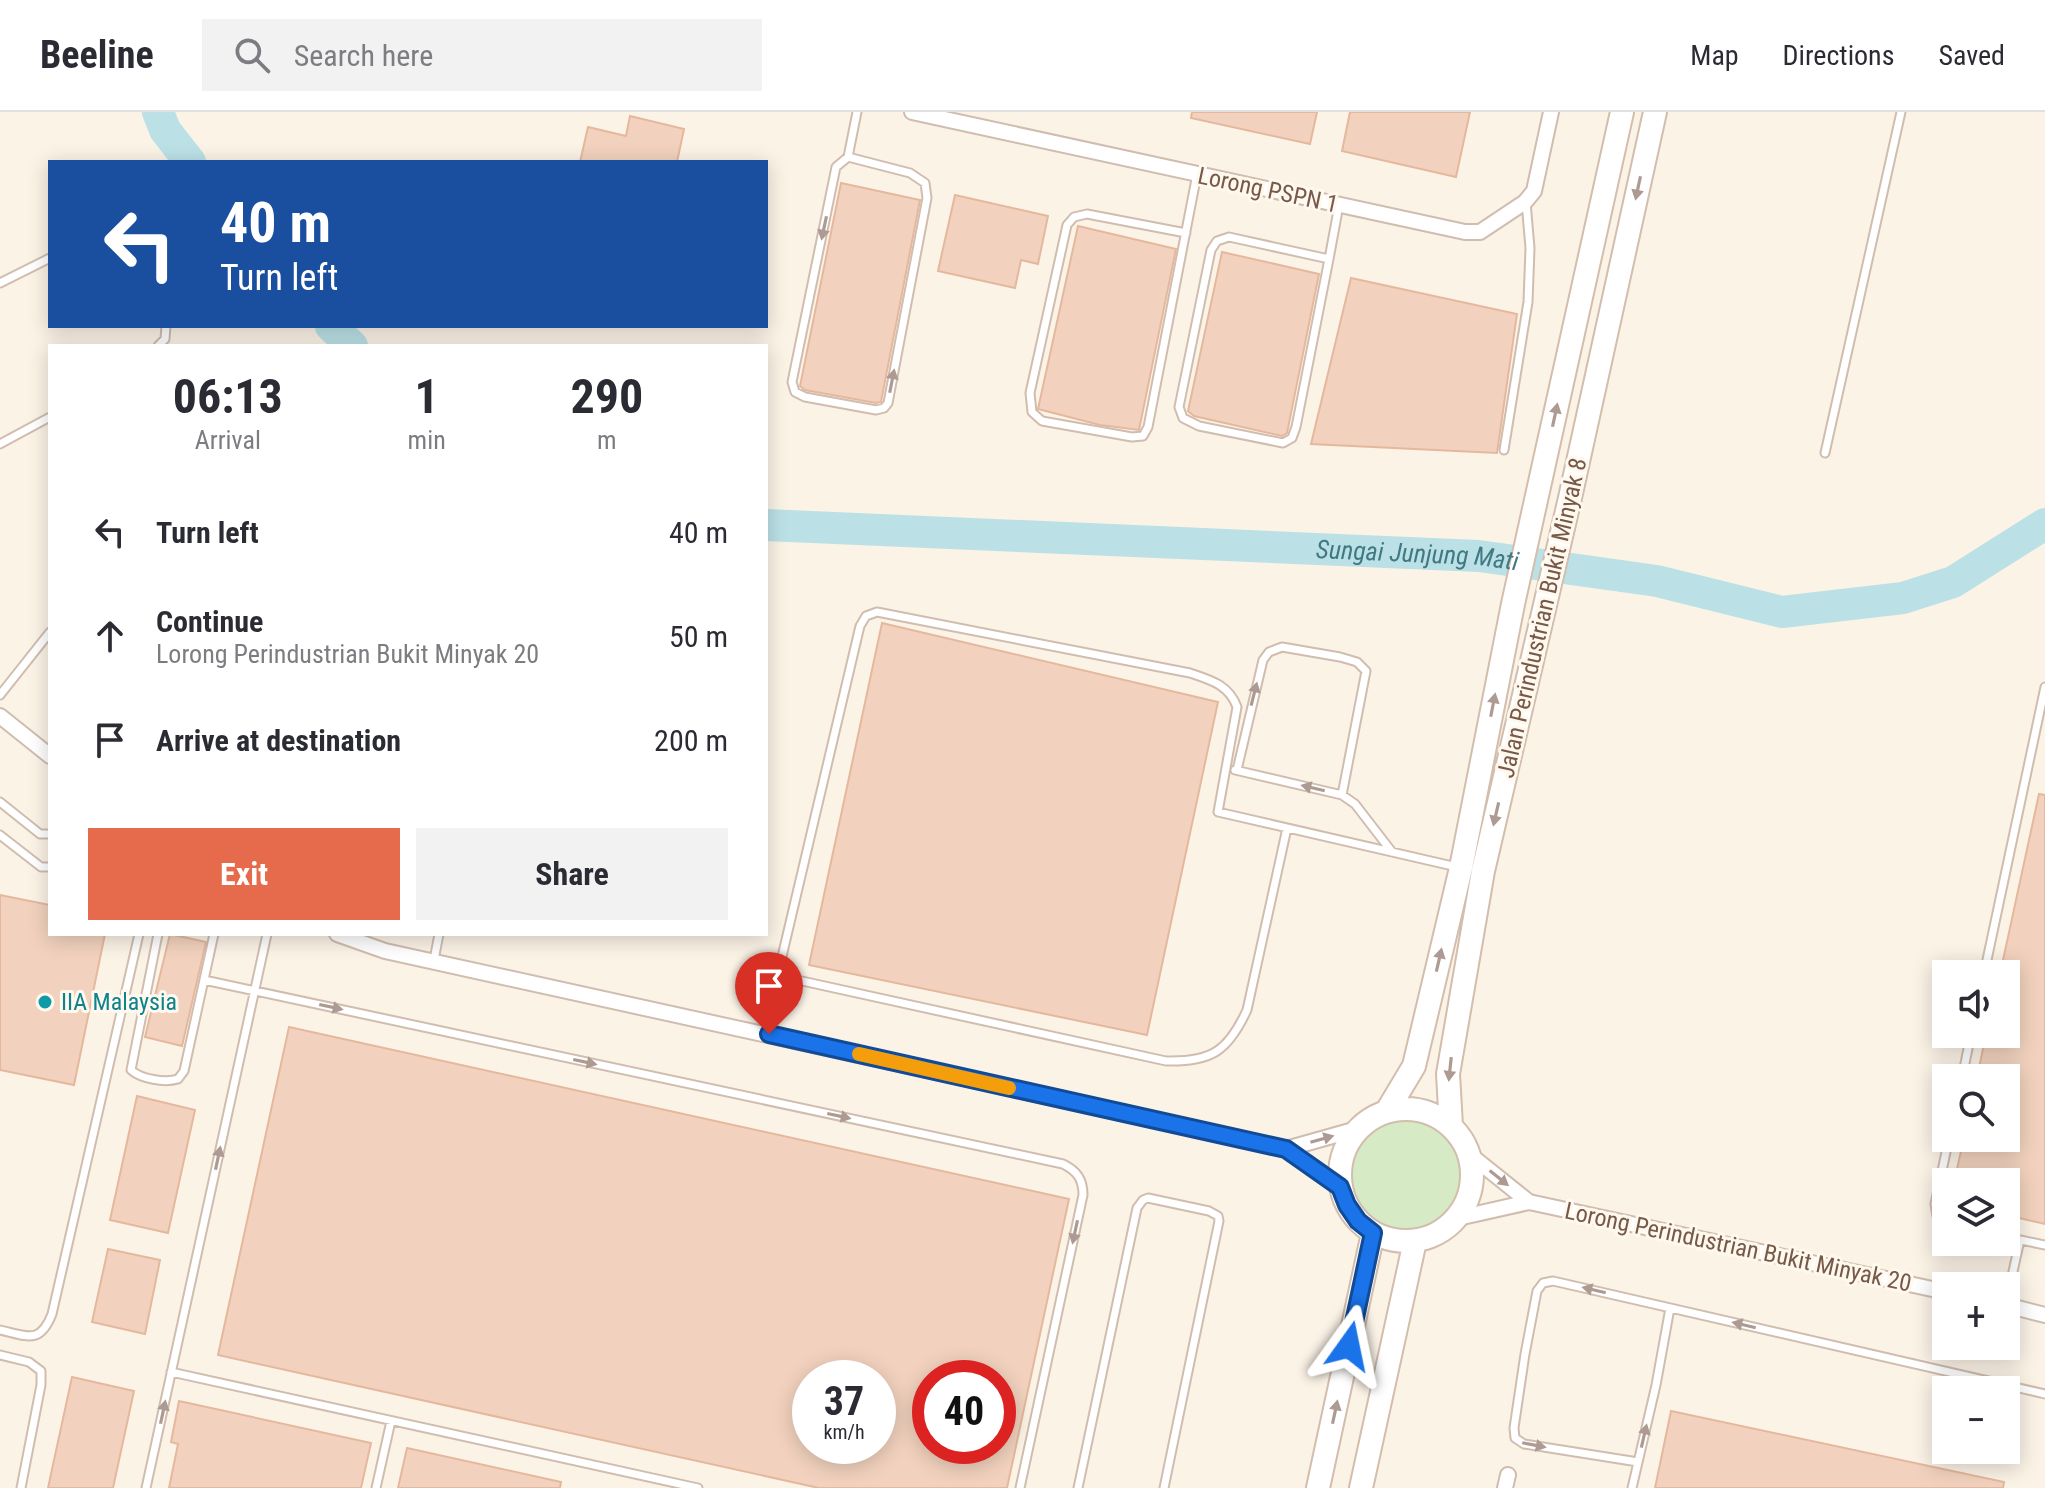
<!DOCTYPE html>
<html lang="en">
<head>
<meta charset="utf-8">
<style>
  :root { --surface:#fff; --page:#f2f2f3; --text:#2b2b33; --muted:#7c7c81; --line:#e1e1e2; --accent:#e66b4c }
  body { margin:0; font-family:"Roboto Condensed",sans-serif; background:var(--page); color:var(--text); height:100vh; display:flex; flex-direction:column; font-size:30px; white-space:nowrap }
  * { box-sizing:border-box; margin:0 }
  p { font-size:26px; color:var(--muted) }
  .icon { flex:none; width:44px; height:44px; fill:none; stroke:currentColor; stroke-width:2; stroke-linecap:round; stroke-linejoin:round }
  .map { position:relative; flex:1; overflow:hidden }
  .side { position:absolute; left:48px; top:232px; width:720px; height:592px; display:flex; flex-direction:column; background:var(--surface); border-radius:0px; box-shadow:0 4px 20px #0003 }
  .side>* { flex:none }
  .top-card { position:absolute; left:48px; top:48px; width:720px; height:168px; border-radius:0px; box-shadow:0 4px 20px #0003; background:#1a4fa0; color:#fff; overflow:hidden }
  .fabs { position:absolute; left:1932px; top:848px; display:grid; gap:16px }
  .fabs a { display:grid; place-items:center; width:88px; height:88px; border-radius:0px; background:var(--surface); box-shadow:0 4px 20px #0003; font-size:40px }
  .speed { position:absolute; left:792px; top:1248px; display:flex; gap:16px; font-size:40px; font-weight:700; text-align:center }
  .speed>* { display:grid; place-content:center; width:104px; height:104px; border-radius:50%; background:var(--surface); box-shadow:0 4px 20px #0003; line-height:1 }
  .speed small { font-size:20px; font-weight:400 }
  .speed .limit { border:12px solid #d22; background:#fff; color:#111 }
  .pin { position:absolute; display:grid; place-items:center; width:68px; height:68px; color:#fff; margin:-82px -34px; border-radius:50% 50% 50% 0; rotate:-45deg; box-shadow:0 0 8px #0007 }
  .pin .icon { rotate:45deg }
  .me { position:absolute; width:88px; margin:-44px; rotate:12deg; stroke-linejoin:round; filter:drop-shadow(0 0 6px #0008) }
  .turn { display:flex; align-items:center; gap:28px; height:168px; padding:0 40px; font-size:36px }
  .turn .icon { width:104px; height:104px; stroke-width:2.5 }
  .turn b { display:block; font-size:56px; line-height:68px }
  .eta { display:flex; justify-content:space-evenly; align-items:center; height:136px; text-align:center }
  .eta b { font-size:48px; font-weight:700; line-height:56px }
  .button { display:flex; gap:16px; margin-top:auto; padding:16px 40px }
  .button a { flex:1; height:92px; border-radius:0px; background:var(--accent); color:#fff; font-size:32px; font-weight:700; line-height:92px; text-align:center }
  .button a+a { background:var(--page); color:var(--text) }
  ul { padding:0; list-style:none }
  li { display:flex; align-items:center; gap:24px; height:104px; padding:0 40px }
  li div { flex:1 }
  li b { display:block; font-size:30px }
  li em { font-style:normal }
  header { display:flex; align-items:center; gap:48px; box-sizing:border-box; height:112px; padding:0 40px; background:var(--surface); border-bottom:2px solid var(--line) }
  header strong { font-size:38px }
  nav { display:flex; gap:44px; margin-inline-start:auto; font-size:28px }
  .search { width:560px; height:72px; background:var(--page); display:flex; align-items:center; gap:20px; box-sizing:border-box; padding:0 28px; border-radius:0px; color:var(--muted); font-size:30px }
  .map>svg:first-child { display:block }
</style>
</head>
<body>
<header>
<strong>Beeline</strong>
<div class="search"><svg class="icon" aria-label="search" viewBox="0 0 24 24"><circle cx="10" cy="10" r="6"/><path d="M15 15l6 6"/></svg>Search here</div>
<nav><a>Map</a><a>Directions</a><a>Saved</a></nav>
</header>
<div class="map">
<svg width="2045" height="1376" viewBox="0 0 2045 1376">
  <rect width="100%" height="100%" fill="#fcf3e7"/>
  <path fill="#d5eac5" d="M1346 1064a59 59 0 1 1 118 0a59 59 0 1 1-118 0Z"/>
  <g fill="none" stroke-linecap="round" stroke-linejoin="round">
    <g stroke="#bbe1e6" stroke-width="32">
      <path d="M158,0L165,18L190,50"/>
      <path d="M331,214L352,234"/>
      <path id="s1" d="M766,413L1479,444L1657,469L1782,500L1903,486L1953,470L2045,412"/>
    </g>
  </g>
  <path fill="#f2d2be" stroke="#e5b89e" stroke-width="2" fill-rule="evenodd" d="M1192,0H1317L1310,32L1191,6Z
    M1350,0H1470L1456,65L1342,39Z
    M630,4L684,17L677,50H580L588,15L626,24Z
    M841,71L920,88L881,290L876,291L805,278L800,274Z
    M955,83L1048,104L1038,152L1021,148L1015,176L938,159Z
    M1078,114L1176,137L1139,318L1100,313L1038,297Z
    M1222,140L1319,162L1287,321L1282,324L1194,304L1188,299Z
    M1351,166L1517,202L1497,341L1311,332Z
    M882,511L1218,590L1147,923L809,853Z
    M2039,682L2045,683V1112L2006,1103V1070H1954L1964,1026H2006V966H1977L1986,922H2006V862H2000Z
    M0,783L50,793V822H105L74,973L0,958Z
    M170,822L206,830L182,934L145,925Z
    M289,915L1069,1087L1007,1376H819L218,1243ZM810,1266H878V1334H810ZM930,1266H998V1334H930Z
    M137,984L195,998L168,1121L110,1108Z
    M108,1137L160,1148L145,1222L92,1210Z
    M72,1265L134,1279L113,1376H48Z
    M179,1289L371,1331L361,1376H169L178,1332L171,1330Z
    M1671,1299L2004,1370L2003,1376H1655Z
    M407,1336L561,1370L560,1376H398Z"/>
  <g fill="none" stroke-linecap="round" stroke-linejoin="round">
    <defs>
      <path id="lane" d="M848,45L910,61L925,71L927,86L888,291L884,296L876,298L805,285L795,280L792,270L836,55L848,45L857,0
        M1186,121L1087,102L1074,105L1067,113L1030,281L1032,300L1042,309L1132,325L1143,324L1148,315L1197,62
        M1329,147L1229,125L1217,129L1211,138L1179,295L1183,306L1199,314L1283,331L1292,326L1296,315L1329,147L1339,93
        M0,171L50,146
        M158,234L165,227L166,214
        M0,332L50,305
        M1504,338L1528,190L1530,136L1526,90
        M1825,341L1901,0
        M0,583L50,520
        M1235,658L1342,683L1355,692L1392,740
        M1237,658L1263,548L1269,540L1282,535L1340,545L1357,550L1366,559L1342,683
        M0,690L40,722H50
        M1287,716L1247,898C1228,939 1212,950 1166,949L793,867L784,862L780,853L860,514L866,504L877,500L1190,561C1211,568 1229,573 1237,595L1218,700L1457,755
        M0,723L41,755H50
        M158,822L131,958C141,967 165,971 178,967L184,959L214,822
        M434,848L439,822
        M1984,862L2045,575
        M204,868L1063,1052C1077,1059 1083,1067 1083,1083L1020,1376
        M1962,966L1971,922
        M1946,1111L1937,1104L1935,1092L1949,1026
        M2006,1125L2045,1133
        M2006,1191L2020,1128
        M0,1218C27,1224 40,1233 52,1202L139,822
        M0,1243L29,1250L41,1259V1273L21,1376
        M171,1260L698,1376
        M1638,1350L1524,1332L1515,1326L1514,1316L1525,1242L1537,1179L1543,1171L1553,1169L2045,1282
        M146,1376L267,822
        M376,1376L391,1309
        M1078,1376L1137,1096L1143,1088L1148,1086L1209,1099L1218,1104L1219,1109L1164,1376
        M1632,1376L1656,1273L1670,1196"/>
      <path id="street" d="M912,0L1465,120H1480L1525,90L1534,79L1551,0
        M0,604L50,644
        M337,822L385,839L1286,1037L1340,1075
        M1286,1037L1357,1017
        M1469,1042L1529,1090
        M1458,1106L1529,1090L1946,1180
        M2006,1193L2045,1203
        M1505,1376L1508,1363"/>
      <path id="secondary" d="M1340 1063a66 66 0 1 1 132 0a66 66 0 1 1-132 0Z
        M1387,999L1414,954L1461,756L1513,492L1622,0
        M1451,1014L1448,962L1483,759L1570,386L1655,0
        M1318,1376L1373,1121
        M1361,1376L1415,1129"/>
    </defs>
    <use href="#lane" stroke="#d0bdaf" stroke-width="11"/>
    <use href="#street" stroke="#d0bdaf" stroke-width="18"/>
    <use href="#secondary" stroke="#d3bdad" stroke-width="26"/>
    <use href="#lane" stroke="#fff" stroke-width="7"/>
    <use href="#street" stroke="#fff" stroke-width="14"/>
    <use href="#secondary" stroke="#fff" stroke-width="22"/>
  </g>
  <defs><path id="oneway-solid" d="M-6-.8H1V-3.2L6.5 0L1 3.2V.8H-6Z" transform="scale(2)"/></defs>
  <g fill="#ad9b93">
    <use href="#oneway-solid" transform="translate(1638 76) rotate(102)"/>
    <use href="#oneway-solid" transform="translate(824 116) rotate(102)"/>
    <use href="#oneway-solid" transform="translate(892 269) rotate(-79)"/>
    <use href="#oneway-solid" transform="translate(1555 303) rotate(-78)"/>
    <use href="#oneway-solid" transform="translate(1254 582) rotate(-76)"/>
    <use href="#oneway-solid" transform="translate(1493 593) rotate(-79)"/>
    <use href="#oneway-solid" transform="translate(1313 676) rotate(-167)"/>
    <use href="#oneway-solid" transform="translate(1496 702) rotate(103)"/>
    <use href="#oneway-solid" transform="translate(1439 848) rotate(-77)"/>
    <use href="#oneway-solid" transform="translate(331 895) rotate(12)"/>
    <use href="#oneway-solid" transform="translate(585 950) rotate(12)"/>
    <use href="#oneway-solid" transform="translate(1450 957) rotate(96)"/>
    <use href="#oneway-solid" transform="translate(839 1004) rotate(12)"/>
    <use href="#oneway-solid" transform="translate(1322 1027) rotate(-16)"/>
    <use href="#oneway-solid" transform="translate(218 1046) rotate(-78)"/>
    <use href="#oneway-solid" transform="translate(1499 1066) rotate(39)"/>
    <use href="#oneway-solid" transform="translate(1075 1120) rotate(102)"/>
    <use href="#oneway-solid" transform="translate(1594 1178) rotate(-167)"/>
    <use href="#oneway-solid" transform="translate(1744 1213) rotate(-167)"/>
    <use href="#oneway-solid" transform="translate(163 1300) rotate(-78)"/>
    <use href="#oneway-solid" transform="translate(1335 1300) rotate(-78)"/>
    <use href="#oneway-solid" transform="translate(1644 1324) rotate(-77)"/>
    <use href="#oneway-solid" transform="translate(1534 1333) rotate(11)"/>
  </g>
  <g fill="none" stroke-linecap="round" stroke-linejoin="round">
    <defs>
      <path id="route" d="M769,922L1286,1037L1340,1075L1347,1093L1358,1109L1373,1121L1349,1234"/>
    </defs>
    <use href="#route" stroke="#114b97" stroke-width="20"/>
    <use href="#route" stroke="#1a73e8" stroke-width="14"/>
    <path stroke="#f59e0b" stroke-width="14" d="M859,942L1009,976"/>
  </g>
  <circle fill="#0f9aa8" stroke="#fff8ed" stroke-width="3" cx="45" cy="890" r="8"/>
  <g text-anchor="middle" stroke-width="6" stroke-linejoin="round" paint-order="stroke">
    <g font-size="24" fill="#76594b" stroke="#fff8ed">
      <text transform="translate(1268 78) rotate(12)" y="8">Lorong PSPN 1</text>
      <text transform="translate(1542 506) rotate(-77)" y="8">Jalan Perindustrian Bukit Minyak 8</text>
      <text transform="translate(1738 1135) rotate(12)" y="8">Lorong Perindustrian Bukit Minyak 20</text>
    </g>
    <g font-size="24" fill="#0d838f" stroke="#fff8ed" text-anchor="start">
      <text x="61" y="898">IIA Malaysia</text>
    </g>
    <g font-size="26" font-style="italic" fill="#417983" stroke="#fff8ed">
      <text dy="9" stroke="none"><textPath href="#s1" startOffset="652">Sungai Junjung Mati</textPath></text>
    </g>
  </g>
</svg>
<div class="fabs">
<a><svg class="icon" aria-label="sound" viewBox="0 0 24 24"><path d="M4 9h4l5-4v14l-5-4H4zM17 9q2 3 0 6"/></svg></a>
<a><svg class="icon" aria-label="search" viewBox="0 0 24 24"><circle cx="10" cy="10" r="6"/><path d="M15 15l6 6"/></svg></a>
<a><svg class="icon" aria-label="layers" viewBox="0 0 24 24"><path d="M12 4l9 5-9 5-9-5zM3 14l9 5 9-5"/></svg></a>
<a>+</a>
<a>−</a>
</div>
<div class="speed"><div>37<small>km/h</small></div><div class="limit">40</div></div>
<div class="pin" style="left:769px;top:922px;background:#d93025"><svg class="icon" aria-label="arrive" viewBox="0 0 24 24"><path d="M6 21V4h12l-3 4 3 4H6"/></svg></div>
<svg class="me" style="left:1349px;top:1234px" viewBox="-20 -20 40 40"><path d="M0-17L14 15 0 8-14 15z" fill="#1a73e8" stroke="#fff" stroke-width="4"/></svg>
<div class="top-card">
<div class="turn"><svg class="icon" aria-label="left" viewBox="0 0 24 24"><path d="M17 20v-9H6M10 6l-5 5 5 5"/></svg><div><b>40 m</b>Turn left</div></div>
</div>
<section class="side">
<div class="eta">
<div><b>06:13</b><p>Arrival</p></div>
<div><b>1</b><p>min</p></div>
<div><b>290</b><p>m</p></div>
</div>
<ul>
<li><svg class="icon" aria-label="left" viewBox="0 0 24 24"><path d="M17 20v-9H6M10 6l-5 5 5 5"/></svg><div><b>Turn left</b></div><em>40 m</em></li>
<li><svg class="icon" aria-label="ahead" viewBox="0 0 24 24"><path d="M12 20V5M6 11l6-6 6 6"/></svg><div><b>Continue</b><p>Lorong Perindustrian Bukit Minyak 20</p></div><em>50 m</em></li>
<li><svg class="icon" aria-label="arrive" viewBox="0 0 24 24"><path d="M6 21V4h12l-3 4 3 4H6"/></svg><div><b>Arrive at destination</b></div><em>200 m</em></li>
</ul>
<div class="button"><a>Exit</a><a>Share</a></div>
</section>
</div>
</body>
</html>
